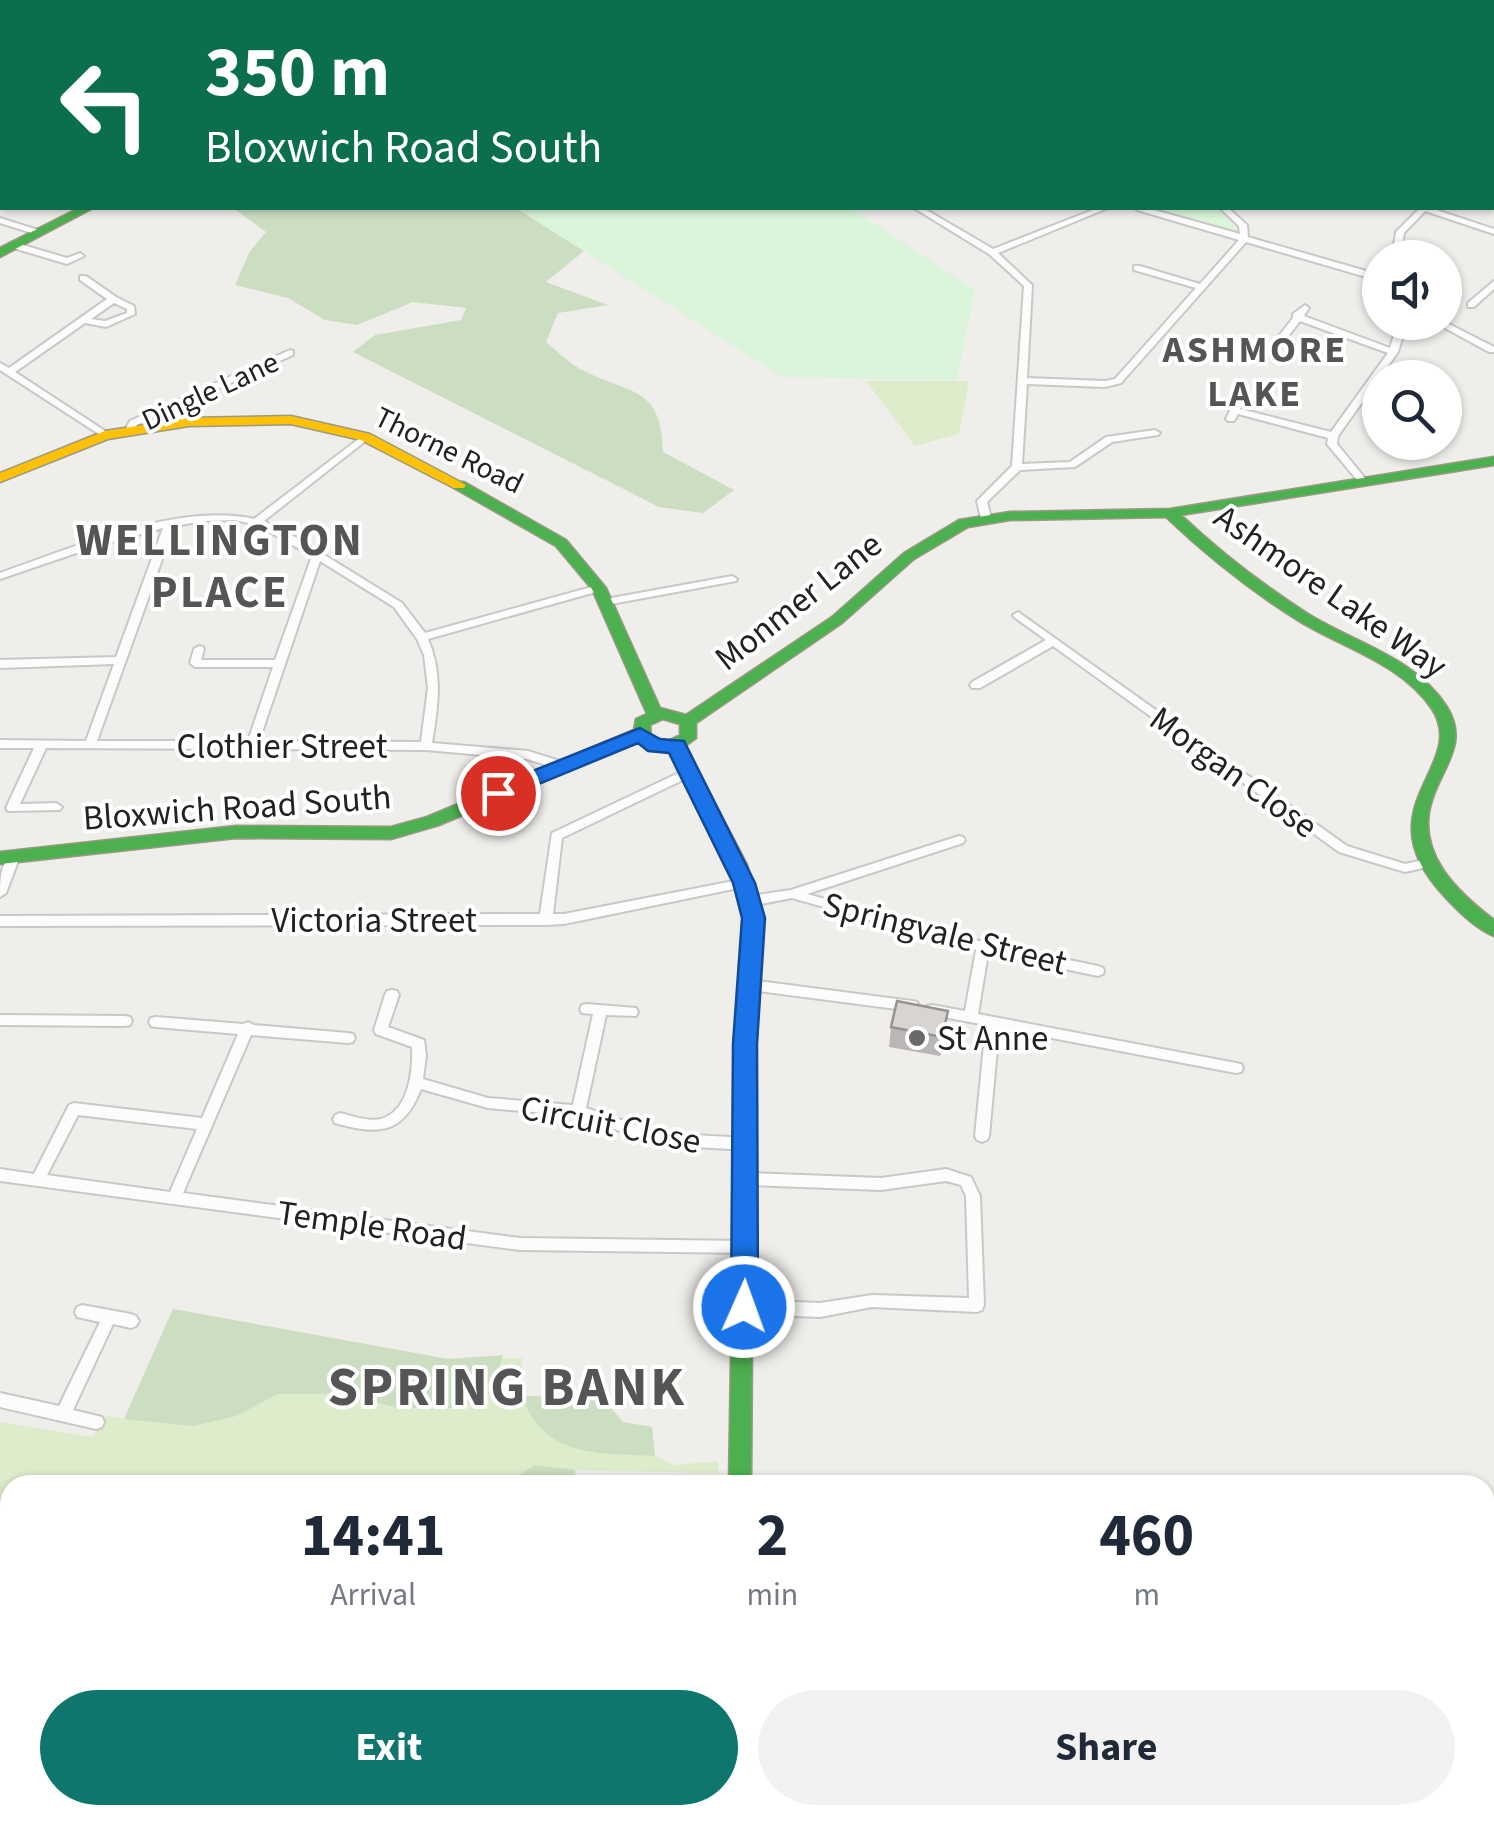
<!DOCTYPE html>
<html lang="en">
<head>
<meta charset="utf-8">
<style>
  :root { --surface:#fff; --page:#f2f2f3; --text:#1f2937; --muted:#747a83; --accent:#0f766e }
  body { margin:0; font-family:"Source Sans 3",sans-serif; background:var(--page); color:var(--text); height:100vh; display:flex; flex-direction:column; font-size:38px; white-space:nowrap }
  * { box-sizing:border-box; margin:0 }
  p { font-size:32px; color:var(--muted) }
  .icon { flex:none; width:55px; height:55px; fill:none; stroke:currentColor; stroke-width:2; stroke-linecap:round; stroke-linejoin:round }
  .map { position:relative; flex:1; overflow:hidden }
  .side { position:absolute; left:0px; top:1475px; width:1495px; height:350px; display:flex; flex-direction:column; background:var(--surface); border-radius:30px 30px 0 0; box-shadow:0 2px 8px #0004 }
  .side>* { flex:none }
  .banner { position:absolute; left:0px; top:0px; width:1495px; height:210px; box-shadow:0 2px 8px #0004; background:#0b6e4f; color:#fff; overflow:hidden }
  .tools { position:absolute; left:1362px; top:240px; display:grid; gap:20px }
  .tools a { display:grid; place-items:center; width:100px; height:100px; border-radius:50%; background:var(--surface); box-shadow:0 2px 8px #0004; font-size:50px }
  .pin { position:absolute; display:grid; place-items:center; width:85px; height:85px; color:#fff; margin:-42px; border:5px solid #fff; border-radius:50%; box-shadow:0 2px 10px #0007 }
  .me { position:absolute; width:110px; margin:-55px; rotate:2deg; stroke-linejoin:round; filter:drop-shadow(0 0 8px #0008) }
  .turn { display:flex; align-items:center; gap:35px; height:210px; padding:0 40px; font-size:45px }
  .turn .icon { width:130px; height:130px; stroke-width:2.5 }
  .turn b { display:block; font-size:70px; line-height:85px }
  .eta { display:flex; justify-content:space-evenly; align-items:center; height:170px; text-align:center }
  .eta b { font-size:60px; font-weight:700; line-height:70px }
  .action { display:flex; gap:20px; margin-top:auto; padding:20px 40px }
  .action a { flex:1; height:115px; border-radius:60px; background:var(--accent); color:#fff; font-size:40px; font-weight:700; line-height:115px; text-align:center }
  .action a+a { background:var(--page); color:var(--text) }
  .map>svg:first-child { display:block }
</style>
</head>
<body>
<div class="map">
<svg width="1494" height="1825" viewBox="0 0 1494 1825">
  <rect width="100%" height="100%" fill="#f0eeeb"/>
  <path fill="#ddeccb" d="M866,381H969L959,434L915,446Z
    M173,1309L448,1359L522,1358V1396L586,1397L595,1390L623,1422L652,1427L655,1456L675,1465L718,1461V1473L576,1470L574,1485H10V1694L0,1692V1422L93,1437L105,1415L124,1419Z"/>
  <path fill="#cbdec1" d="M233,208H516L584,251L546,282L608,305L558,313L546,342C558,352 571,365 584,371C631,394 662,387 663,452L734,490L703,513L659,507L353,352L375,335L461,320L466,308L413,302L357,325L325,320L288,298L235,285L250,251L266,232Z
    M173,1309L448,1359L503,1355L498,1373L464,1408H399L341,1394H278L236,1416L194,1426L124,1419Z
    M595,1390L623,1422L652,1427L655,1456C599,1453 543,1458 522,1396L586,1397Z
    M534,1465L575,1470L574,1485H517L519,1475Z"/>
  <path fill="#daf5da" d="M516,208H851L975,290L957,380L782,377Z
    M1134,208H1217L1237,230L1232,239Z"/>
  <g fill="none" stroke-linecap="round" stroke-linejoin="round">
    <defs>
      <path id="street" d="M271,0H285L280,2H268Z
        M405,0H413L411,2H404Z
        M472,0H478V2H472Z
        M520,0H533L528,2H517Z
        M561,0H568L569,2H563Z
        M637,0H655L649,2H634Z
        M1043,0H1050L1051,2H1045Z
        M1134,0H1144L1146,2H1138Z
        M1162,0H1172L1168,2H1160Z
        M1219,0H1226L1227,2H1221Z
        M1475,0H1485L1487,2H1479Z
        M1492,40H1494V45H1492Z
        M1492,53H1494L1492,58Z
        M1492,92H1494V96H1492Z
        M1492,173H1494V177H1492Z
        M914,208H923L993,249L1098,208H1108L998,253L1032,285L1027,378L1105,381L1115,379L1196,288L1134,270V266H1140L1200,284L1239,240L1137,210L1136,208H1147L1240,234L1239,226L1220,208H1228L1247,225L1248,237L1380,275V281L1246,242L1121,383L1105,387L1027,384L1022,464L1070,462L1106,437L1155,430L1160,433L1158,435L1112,442L1075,467L1020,470L987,502L991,518L986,521L981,518L977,501L1012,466L1024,286L989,254Z
        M1420,208H1430L1494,229V234L1425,211L1404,233L1400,258H1392L1396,232Z
        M0,218L38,230L39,232L35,234L0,223Z
        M13,242L67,258L80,253L84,256L67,264L10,247V243Z
        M80,276H86L116,297L134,306L135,314L106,327L85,323L15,372L108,433V437L105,438L0,370V363L9,368L107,299L80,280ZM114,303L127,309V313L105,321L91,319Z
        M1494,281V289L1474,307H1468V303Z
        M1305,305L1309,308L1304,316L1390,348L1398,322H1407L1398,352L1338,436L1337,444L1364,477V481H1358L1327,444L1328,438L1238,414L1234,421H1228L1226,419L1238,392L1243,389L1248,392L1240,409L1331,432L1388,353L1300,321L1272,357H1266L1264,355L1293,318V314Z
        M1434,322H1445L1494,347V352H1489Z
        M290,350L293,351V355L137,425L133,432H127L125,430L130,421Z
        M365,434L370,437L368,439L264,521L297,538L402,603L425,633L595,586H603V590L428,639C443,674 438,706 432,743L528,751L566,763L568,766L566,769L562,770L527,759L426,750L256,749L251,752L246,749L46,748L20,804L56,803L62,807L60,810L8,811L6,808L34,748H0V740L86,741L114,664L0,668V660L116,657L163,528L97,546L0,579V573C72,548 178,502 254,519ZM235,520L257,525L312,556L275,660H201L204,649L203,647L199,646L194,649L190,663L195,667H273L248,741H97L174,526L204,521ZM320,561L394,607L417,639L424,655L428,688L421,742L259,741Z
        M732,576L737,579L736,581L606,605L601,602L606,599Z
        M1018,612L1347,846L1405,864L1428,859L1434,863L1432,866L1405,872L1339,852L1053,646L980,688H972L970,685L972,682L1046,640L1014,617L1013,615Z
        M687,769L691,770L693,773L691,776L562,838L553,914H564L744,879L748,880L750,883L748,886L564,924L546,925L0,926V916L540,914L552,833Z
        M959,836L963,837L965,840L963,843L807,894L983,942L1098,966L1103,968L1104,971L1103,974L1098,976L988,953L978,1014L1236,1063L1241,1064L1243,1068L1241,1072L1236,1073L999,1028L989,1136L987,1140L982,1142L977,1140L975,1136L986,1025L932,1015L927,1014L925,1010L927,1006L932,1005L965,1011L976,950L792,898L751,906L745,901L751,896L791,890Z
        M14,852L20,856L6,893L0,897C0,882 0,861 14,852Z
        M751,980L912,1001L917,1002L919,1006L917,1010L912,1011L751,990L746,988L745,985L746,982Z
        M392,990L397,991L399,995L388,1027L424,1040L426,1055L423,1079L488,1098L573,1105L593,1014L582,1013L580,1009L582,1005L587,1004L636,1008L638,1012L636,1016L606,1015L586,1108L659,1133L747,1138L752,1140L754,1144L752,1148L747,1150L659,1145L578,1116L488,1108L421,1089C403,1135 378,1135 335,1123L333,1119L335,1115L340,1113C353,1116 368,1122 381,1119C409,1111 413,1071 412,1047L376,1034L374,1030L385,995L387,991Z
        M0,1015L125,1016L130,1017L132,1021L130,1025L125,1026L0,1025Z
        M156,1017L243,1024L248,1022L254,1025L348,1033L353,1034L355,1038L353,1042L348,1043L251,1035L183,1193L520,1238L747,1241L752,1243L754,1247L752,1251L747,1253L520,1250L0,1181V1169L34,1174L69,1105L74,1103L202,1118L238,1034L156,1027L151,1026L149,1022L151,1018ZM78,1115L197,1129L170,1192L47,1175Z
        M946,1169L971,1177L980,1196L984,1305L982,1310L977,1312L872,1307L820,1317L745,1314L740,1312L738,1307L740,1302L745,1300L820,1303L872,1295L969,1298L966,1196L961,1185L946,1181L881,1190L748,1185L743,1183L741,1179L743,1175L748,1173L881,1178Z
        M82,1305L131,1314L136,1316L139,1321L136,1326L131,1328L113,1324L73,1410L102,1417L104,1422L102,1427L96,1429L0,1407V1393L59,1406L100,1322L77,1317L75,1312L77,1307Z"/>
      <path id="fast" d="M79,208H93L0,257V248Z
        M1494,457V465L1181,515C1220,552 1263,585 1308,614C1355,643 1416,658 1447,707C1469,743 1443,766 1432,800C1415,852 1456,891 1494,920V936C1476,929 1459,912 1446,898C1359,807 1470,767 1432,709C1402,664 1343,648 1299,621C1251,591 1207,556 1166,517L1010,520L968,527L914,559L842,623L696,723V738L685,746L747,865L763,922L754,1049L751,1485H729L736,1049L745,922L729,865L672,752L636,742L439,825L391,839L236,838L0,864V852L236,826L391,827L427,817L634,730L636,719L647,714L592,589L556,546L454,488V482H464L566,540L606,588L660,708L686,715L832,617L904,553L959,520L1010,512L1170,509ZM663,719L680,724V735L668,741L651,737L650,725Z
        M1494,1708V1747L1485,1751V1712Z
        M694,1815H837L844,1825H687Z
        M1427,1815H1456L1451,1825H1422Z"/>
      <path id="slow" d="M205,0H218L220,2H208Z
        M291,416L370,434L466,485L464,488H454L361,440L291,424L189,426L108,439L0,482V473L105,431L189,418Z"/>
    </defs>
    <use href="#street" stroke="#c9c8c7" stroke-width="4"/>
    <use href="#fast" stroke="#999a82" stroke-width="3"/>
    <use href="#slow" stroke="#999a82" stroke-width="3"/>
    <use href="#street" fill="#fdfcfc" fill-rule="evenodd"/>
    <use href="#fast" fill="#4caf50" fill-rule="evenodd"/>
    <use href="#slow" fill="#ffc107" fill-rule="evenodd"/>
  </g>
  <path fill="#b9b6b5" d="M891,1027L946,1030L940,1056L889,1047Z"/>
  <path fill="#969493" d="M948,1011L946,1030L940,1056L942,1037Z"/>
  <path fill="#d7d4d2" stroke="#969493" stroke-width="2.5" d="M897,1001L948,1011L942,1037L891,1027Z"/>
  <path fill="#1a73e8" stroke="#114b97" stroke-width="2.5" d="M640,728L660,739L684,741L755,883L765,918L757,1044L758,1307L754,1316H735L731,1307L733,1044L742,918L733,883L669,753L648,751L638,743L505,798H490L487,793L490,788Z"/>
  <circle fill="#6a6968" stroke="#fff" stroke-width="4" cx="917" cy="1038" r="10"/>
  <g text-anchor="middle" stroke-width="8" stroke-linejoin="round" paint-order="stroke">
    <g font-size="30" fill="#222" stroke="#fff">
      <text transform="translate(210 391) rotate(-25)" y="10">Dingle Lane</text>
      <text transform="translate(449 450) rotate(26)" y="10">Thorne Road</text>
    </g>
    <g font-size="35" fill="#222" stroke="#fff">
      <text transform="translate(1331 591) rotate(35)" y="12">Ashmore Lake Way</text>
      <text transform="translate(798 601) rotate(-38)" y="12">Monmer Lane</text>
      <text x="282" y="758">Clothier Street</text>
      <text transform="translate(1234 772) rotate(36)" y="12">Morgan Close</text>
      <text transform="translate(237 807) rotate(-4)" y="12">Bloxwich Road South</text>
      <text x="374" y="932">Victoria Street</text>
      <text transform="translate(945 933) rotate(14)" y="12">Springvale Street</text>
      <text transform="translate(611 1124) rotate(11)" y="12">Circuit Close</text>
      <text transform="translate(372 1225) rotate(8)" y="12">Temple Road</text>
    </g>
    <g font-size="35" fill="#222" stroke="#fff" text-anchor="start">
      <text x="937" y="1050">St Anne</text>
    </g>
    <g font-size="38" font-weight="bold" letter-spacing="2.5" fill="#555" stroke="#fff">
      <text x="1255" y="362">ASHMORE<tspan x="1255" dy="44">LAKE</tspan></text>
    </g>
    <g font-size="45" font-weight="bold" letter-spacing="2.5" fill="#555" stroke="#fff">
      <text x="220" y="555">WELLINGTON<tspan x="220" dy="52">PLACE</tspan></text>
    </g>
    <g font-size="55" font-weight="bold" letter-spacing="2.5" fill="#555" stroke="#fff">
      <text x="507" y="1405">SPRING BANK</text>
    </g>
  </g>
</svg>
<div class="tools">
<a><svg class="icon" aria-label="sound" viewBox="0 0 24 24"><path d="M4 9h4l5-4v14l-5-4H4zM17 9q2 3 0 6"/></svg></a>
<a><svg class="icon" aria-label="search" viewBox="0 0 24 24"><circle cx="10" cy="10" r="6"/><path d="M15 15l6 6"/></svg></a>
</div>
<div class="pin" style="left:498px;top:793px;background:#d93025"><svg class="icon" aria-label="arrive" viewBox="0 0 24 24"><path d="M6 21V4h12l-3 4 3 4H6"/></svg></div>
<svg class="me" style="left:744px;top:1307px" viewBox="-20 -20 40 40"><circle r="17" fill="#1a73e8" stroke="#fff" stroke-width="3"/><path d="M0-11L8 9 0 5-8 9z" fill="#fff"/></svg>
<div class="banner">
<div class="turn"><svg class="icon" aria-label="left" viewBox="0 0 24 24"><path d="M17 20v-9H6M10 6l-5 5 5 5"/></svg><div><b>350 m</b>Bloxwich Road South</div></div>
</div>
<section class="side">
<div class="eta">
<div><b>14:41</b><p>Arrival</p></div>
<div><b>2</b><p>min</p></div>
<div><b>460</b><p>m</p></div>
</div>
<div class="action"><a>Exit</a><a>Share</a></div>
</section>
</div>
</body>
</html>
